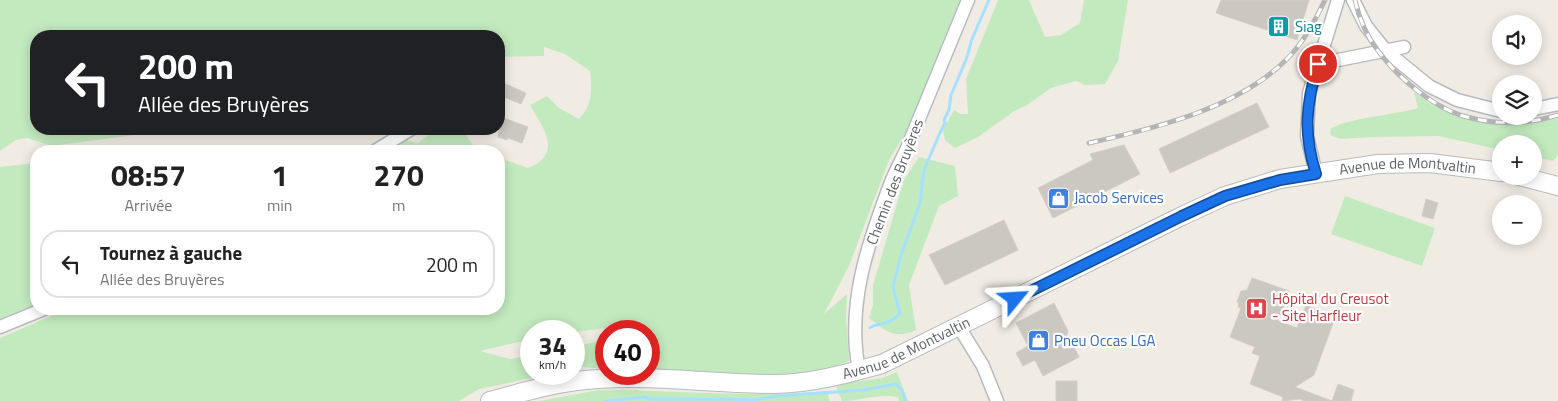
<!DOCTYPE html>
<html lang="fr">
<head>
<meta charset="utf-8">
<style>
  :root { --surface:#fff; --page:#f6f6f6; --text:#222; --muted:#767676; --line:#e0e0e0 }
  body { margin:0; font-family:"Titillium Web",sans-serif; background:var(--page); color:var(--text); height:100vh; display:flex; flex-direction:column; font-size:19px; white-space:nowrap }
  * { box-sizing:border-box; margin:0 }
  p { font-size:16px; color:var(--muted) }
  .icon { flex:none; width:28px; height:28px; fill:none; stroke:currentColor; stroke-width:2; stroke-linecap:round; stroke-linejoin:round }
  .map { position:relative; flex:1; overflow:hidden }
  .details { position:absolute; left:30px; top:145px; width:475px; height:170px; display:flex; flex-direction:column; background:var(--surface); border-radius:20px; box-shadow:0 2px 12px #0003 }
  .details>* { flex:none }
  .hud { position:absolute; left:30px; top:30px; width:475px; height:105px; border-radius:20px; box-shadow:0 2px 12px #0003; background:#202124; color:#fff; overflow:hidden }
  .buttons { position:absolute; left:1492px; top:15px; display:grid; gap:10px }
  .buttons a { display:grid; place-items:center; width:50px; height:50px; border-radius:50%; background:var(--surface); box-shadow:0 2px 12px #0003; font-size:25px }
  .speed { position:absolute; left:520px; top:320px; display:flex; gap:10px; font-size:25px; font-weight:700; text-align:center }
  .speed>* { display:grid; place-content:center; width:65px; height:65px; border-radius:50%; background:var(--surface); box-shadow:0 2px 12px #0003; line-height:1 }
  .speed small { font-size:12px; font-weight:400 }
  .speed .limit { border:8px solid #d22; background:#fff; color:#111 }
  .pin { position:absolute; display:grid; place-items:center; width:42px; height:42px; color:#fff; margin:-21px; border:2px solid #fff; border-radius:50%; box-shadow:0 1px 5px #0007 }
  .me { position:absolute; width:55px; margin:-28px; rotate:63deg; stroke-linejoin:round; filter:drop-shadow(0 0 4px #0008) }
  .turn { display:flex; align-items:center; gap:18px; height:105px; padding:0 25px; font-size:22px }
  .turn .icon { width:65px; height:65px; stroke-width:2.5 }
  .turn b { display:block; font-size:35px; line-height:42px }
  .eta { display:flex; justify-content:space-evenly; align-items:center; height:85px; text-align:center }
  .eta b { font-size:30px; font-weight:700; line-height:35px }
  ul { padding:0; list-style:none }
  li { display:flex; align-items:center; gap:15px; height:68px; margin:0 10px 8px; padding:0 15px; border:2px solid var(--line); border-radius:20px }
  li div { flex:1 }
  li b { display:block; font-size:19px }
  li em { font-style:normal }
  .map>svg:first-child { display:block }
</style>
</head>
<body>
<div class="map">
<svg width="1558" height="401" viewBox="0 0 1558 401">
  <rect width="100%" height="100%" fill="#f0ece4"/>
  <path fill="#c3eabf" d="M0,0H960L906,132L889,160L849,266L824,314L847,294L846,319L849,361L819,372L781,375L649,371V331H626L614,327L574,332L531,331V339L480,351L510,359L531,355V374H552L479,389L459,401H0V338L67,309H499V158L528,168C564,153 543,128 530,105L547,96L559,108L579,119C593,105 592,89 590,71L565,54L544,47V56L499,57V36H36V129H180L51,146L27,138L16,140L0,151Z
    M998,0H1029L1045,37L1061,35L1080,23L1084,0H1128L1118,61L1105,84L1085,85L1076,81L1051,88L1027,105L1013,112L978,137L955,148L945,140L943,130L954,110L961,114H968L966,79Z
    M1414,92L1432,105L1470,120L1532,124L1558,117V155L1553,161L1534,157V144H1501V150L1439,136L1373,137L1341,139L1330,135L1331,128C1358,116 1389,116 1418,108Z
    M436,129H454L463,131L475,148L483,151H392L405,140L418,143Z
    M919,157L955,166L958,196L939,206L909,285L916,330C894,340 886,331 869,318L873,305V285L904,180Z
    M36,163V305L0,322V167Z
    M1345,196L1435,228L1422,266L1331,234Z
    M606,339V369L583,367L574,369V347Z
    M897,372L908,401H899V398C882,392 861,401 842,401L836,387L846,383L882,378Z
    M598,390C675,390 751,398 828,391L829,401H540Z"/>
  <g fill="none" stroke-linecap="round" stroke-linejoin="round">
    <path stroke="#a5e1ff" stroke-width="3" d="M870,328L873,326L891,321L900,314L893,287L900,258L920,203L924,170L939,135L945,123L944,120L949,110L951,95L966,60L972,39L989,0
      M606,401L645,397L650,399H728L753,400L778,396L864,390L896,384L902,390L905,401"/>
  </g>
  <path fill="#cbc7c1" stroke="#d6cdc2" d="M1221,0H1309L1297,40L1216,13Z
    M499,81L526,93L521,104L499,95Z
    M1257,103L1269,127L1170,173L1159,149Z
    M504,118L528,127L522,143L508,138L507,140L498,137V134Z
    M1124,145L1140,174L1053,218L1038,188L1093,160L1090,154Z
    M1426,199L1438,203L1433,219L1422,216Z
    M1004,220L1018,250L945,285L929,255Z
    M1252,278L1289,291L1278,321L1297,328L1306,305L1325,313L1326,311L1336,315L1314,375L1295,387L1332,401H1305L1300,399L1282,401L1283,397L1250,384L1260,356L1252,353L1255,347L1230,337L1241,308L1238,307L1239,302H1237L1241,291L1247,290Z
    M1054,303L1068,331L1063,350L1073,345L1079,357L1043,376L1035,360L1023,366L1016,353L1028,346L1016,323Z
    M1056,381H1077V401H1056Z
    M1338,384L1354,390L1351,401H1332Z"/>
  <g fill="none" stroke-linecap="round" stroke-linejoin="round">
    <defs>
      <path id="street" d="M1353,0L1366,26L1386,51L1429,86L1457,100L1501,111
        M1318,64L1404,47
        M1534,109L1558,104
        M375,151L411,129
        M1316,174L1307,136L1309,93L1338,0
        M0,327L44,309
        M959,327L983,366L997,401
        M859,370C846,305 868,243 891,182C896,170 902,159 907,148C927,99 948,49 968,0"/>
      <g id="secondary">
        <path d="M1519,176L1558,186"/>
        <path id="s1" d="M490,401C526,391 561,381 598,379C656,375 715,384 773,384C810,384 846,374 882,364L1182,216L1225,196L1280,179L1378,164L1430,163L1501,172"/>
      </g>
    </defs>
    <use href="#street" stroke="#b7bbc0" stroke-width="15"/>
    <use href="#secondary" stroke="#b6bbc0" stroke-width="20"/>
    <use href="#street" stroke="#fff" stroke-width="12"/>
    <use href="#secondary" stroke="#fff" stroke-width="18"/>
    <defs>
      <path id="rail" d="M1355,0C1359,18 1367,37 1379,52C1399,79 1437,111 1471,118C1499,125 1530,124 1558,115
        M1089,143C1157,128 1249,106 1296,49C1308,34 1317,17 1325,0"/>
    </defs>
    <use href="#rail" stroke="#b4b5b6" stroke-width="5"/>
    <use href="#rail" stroke="#fff" stroke-width="3" stroke-dasharray="9" stroke-linecap="butt"/>
  </g>
  <g fill="none" stroke-linecap="round" stroke-linejoin="round">
    <defs>
      <path id="route" d="M1015,299L1182,216L1225,196L1280,180L1316,174C1303,134 1306,104 1318,64"/>
    </defs>
    <use href="#route" stroke="#114b97" stroke-width="12"/>
    <use href="#route" stroke="#1a73e8" stroke-width="9"/>
  </g>
  <defs>
    <symbol id="building-square" viewBox="-11 -11 22 22"><rect x="-9" y="-9" width="18" height="18" rx="4" fill="#0f9aa8" stroke="#fff"/><path d="M-4-6H4V6H1V3H-1V6H-4ZM-2.5-4.3h1.7v1.8h-1.7ZM.8-4.3h1.7v1.8H.8ZM-2.5-1h1.7V.8h-1.7ZM.8-1h1.7V.8H.8Z" fill="#fff"/></symbol>
    <symbol id="shop-square" viewBox="-11 -11 22 22"><rect x="-9" y="-9" width="18" height="18" rx="4" fill="#3f7fe0" stroke="#fff"/><path d="M-5-2.5h2.3a2.7 3.5 0 0 1 5.4 0H5L5.5 6h-11ZM-1.5-2.5h3a1.5 2.3 0 0 0-3 0Z" fill="#fff"/></symbol>
    <symbol id="hospital-square" viewBox="-11 -11 22 22"><rect x="-9" y="-9" width="18" height="18" rx="4" fill="#e0444e" stroke="#fff"/><path d="M-5-5h3v3.5h4V-5h3V5h-3V1.5h-4V5h-3Z" fill="#fff"/></symbol>
  </defs>
  <g fill-rule="evenodd">
    <use href="#building-square" x="1266" y="14" width="25" height="25"/>
    <use href="#shop-square" x="1046" y="186" width="25" height="25"/>
    <use href="#hospital-square" x="1244" y="296" width="25" height="25"/>
    <use href="#shop-square" x="1026" y="328" width="25" height="25"/>
  </g>
  <g text-anchor="middle" stroke-width="4.5" stroke-linejoin="round" paint-order="stroke">
    <g font-size="15" fill="#0d838f" stroke="#fff" text-anchor="start">
      <text x="1295" y="32">Siag</text>
    </g>
    <g font-size="15" fill="#5c6266" stroke="#fff">
      <text dy="5" stroke="none"><textPath href="#s1" startOffset="965">Avenue de Montvaltin</textPath></text>
      <text transform="translate(895 182) rotate(-69)" y="5">Chemin des Bruyères</text>
      <text dy="5" stroke="none"><textPath href="#s1" startOffset="425">Avenue de Montvaltin</textPath></text>
    </g>
    <g font-size="15" fill="#366cbe" stroke="#fff" text-anchor="start">
      <text x="1074" y="203">Jacob Services</text>
      <text x="1054" y="346">Pneu Occas LGA</text>
    </g>
    <g font-size="15" fill="#be3a42" stroke="#fff" text-anchor="start">
      <text x="1272" y="304">Hôpital du Creusot<tspan x="1272" dy="17">- Site Harfleur</tspan></text>
    </g>
  </g>
</svg>
<div class="buttons">
<a><svg class="icon" aria-label="sound" viewBox="0 0 24 24"><path d="M4 9h4l5-4v14l-5-4H4zM17 9q2 3 0 6"/></svg></a>
<a><svg class="icon" aria-label="layers" viewBox="0 0 24 24"><path d="M12 4l9 5-9 5-9-5zM3 14l9 5 9-5"/></svg></a>
<a>+</a>
<a>−</a>
</div>
<div class="speed"><div>34<small>km/h</small></div><div class="limit">40</div></div>
<div class="pin" style="left:1318px;top:64px;background:#d93025"><svg class="icon" aria-label="arrive" viewBox="0 0 24 24"><path d="M6 21V4h12l-3 4 3 4H6"/></svg></div>
<svg class="me" style="left:1015px;top:299px" viewBox="-20 -20 40 40"><path d="M0-17L14 15 0 8-14 15z" fill="#1a73e8" stroke="#fff" stroke-width="4"/></svg>
<div class="hud">
<div class="turn"><svg class="icon" aria-label="left" viewBox="0 0 24 24"><path d="M17 20v-9H6M10 6l-5 5 5 5"/></svg><div><b>200 m</b>Allée des Bruyères</div></div>
</div>
<section class="details">
<div class="eta">
<div><b>08:57</b><p>Arrivée</p></div>
<div><b>1</b><p>min</p></div>
<div><b>270</b><p>m</p></div>
</div>
<ul>
<li><svg class="icon" aria-label="left" viewBox="0 0 24 24"><path d="M17 20v-9H6M10 6l-5 5 5 5"/></svg><div><b>Tournez à gauche</b><p>Allée des Bruyères</p></div><em>200 m</em></li>
</ul>
</section>
</div>
</body>
</html>
